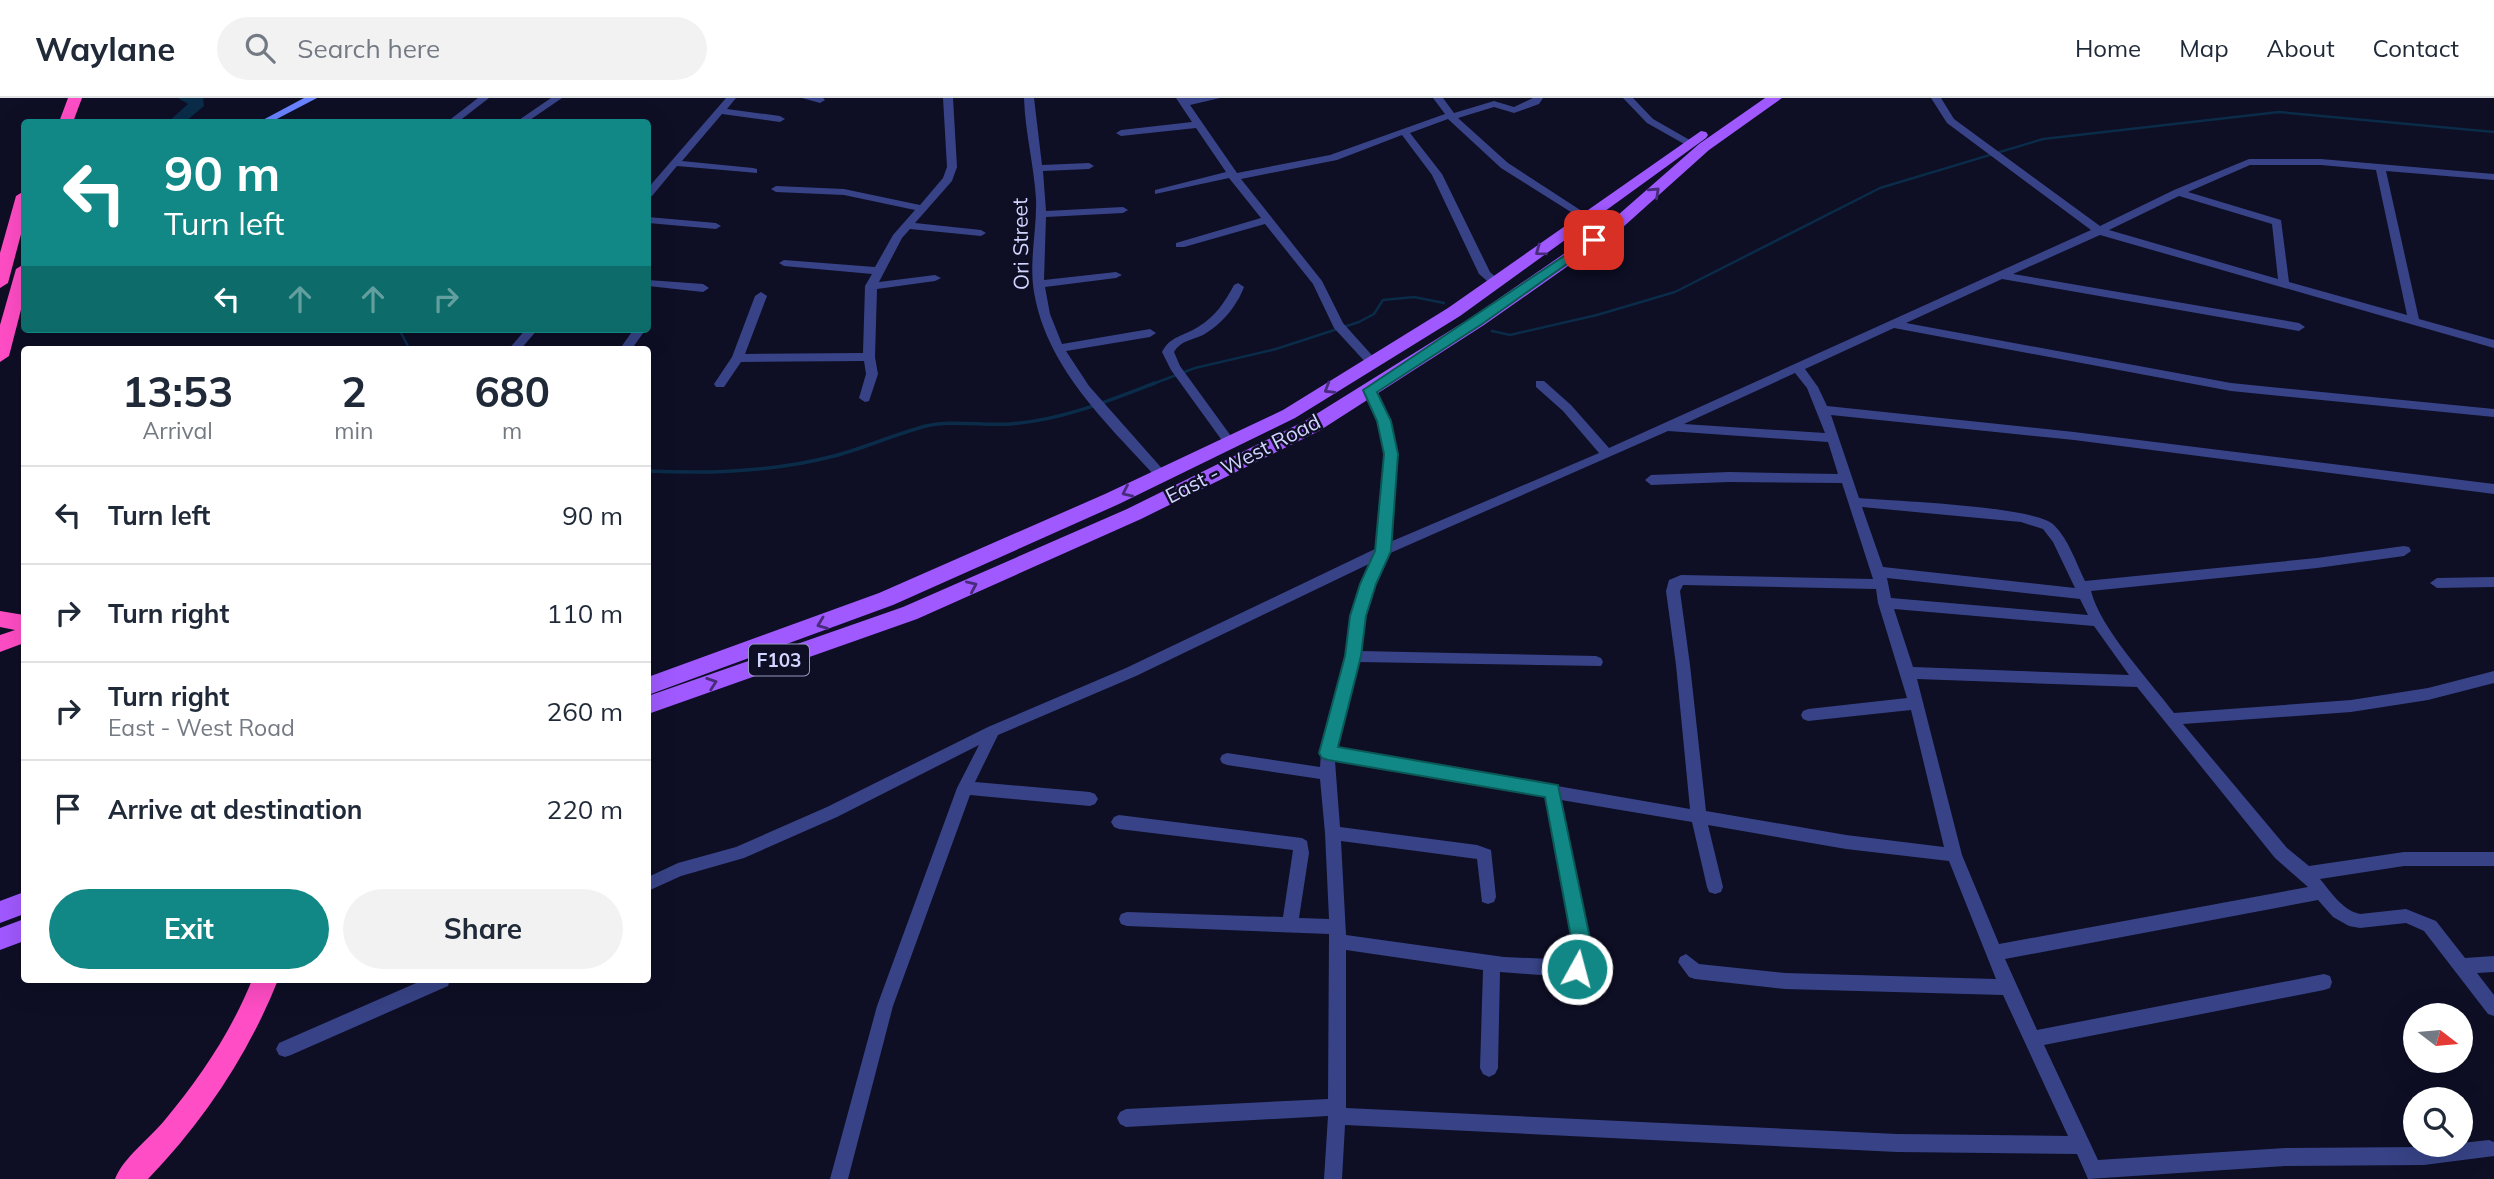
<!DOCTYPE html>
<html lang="en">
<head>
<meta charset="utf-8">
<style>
  :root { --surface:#fff; --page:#f2f2f3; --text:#1f2937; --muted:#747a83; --line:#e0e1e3; --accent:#118885 }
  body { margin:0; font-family:Mulish,sans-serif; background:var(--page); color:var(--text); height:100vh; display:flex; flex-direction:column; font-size:26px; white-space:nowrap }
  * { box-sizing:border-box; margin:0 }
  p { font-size:23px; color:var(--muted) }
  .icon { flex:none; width:38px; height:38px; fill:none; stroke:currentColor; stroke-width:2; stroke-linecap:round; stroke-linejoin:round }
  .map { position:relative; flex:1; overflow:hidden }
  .side { position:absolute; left:21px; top:248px; width:630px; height:637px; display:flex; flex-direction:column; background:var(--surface); border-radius:7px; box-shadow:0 7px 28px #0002 }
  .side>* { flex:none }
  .banner { position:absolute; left:21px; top:21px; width:630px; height:214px; border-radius:7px; box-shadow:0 7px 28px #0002; background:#118885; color:#fff; overflow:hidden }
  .needle { width:46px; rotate:106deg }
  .buttons { position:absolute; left:2403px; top:905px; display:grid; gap:14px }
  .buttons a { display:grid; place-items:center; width:70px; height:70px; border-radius:50%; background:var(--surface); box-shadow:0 7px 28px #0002; font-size:35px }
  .pin { position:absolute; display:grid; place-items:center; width:60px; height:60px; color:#fff; margin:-30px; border-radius:14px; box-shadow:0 4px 10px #0006 }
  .me { position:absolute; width:77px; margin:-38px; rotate:7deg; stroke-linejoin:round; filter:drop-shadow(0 0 5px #0008) }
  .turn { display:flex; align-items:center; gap:24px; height:147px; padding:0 28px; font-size:32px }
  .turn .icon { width:91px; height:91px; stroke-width:2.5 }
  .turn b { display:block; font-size:49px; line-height:60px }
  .lanes { display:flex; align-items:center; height:66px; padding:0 28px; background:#0003; justify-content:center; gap:35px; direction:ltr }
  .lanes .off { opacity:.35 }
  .eta { display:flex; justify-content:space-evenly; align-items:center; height:119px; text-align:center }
  .eta b { font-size:42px; font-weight:700; line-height:49px }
  .button { display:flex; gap:14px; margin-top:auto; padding:14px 28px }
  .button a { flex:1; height:80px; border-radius:42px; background:var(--accent); color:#fff; font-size:28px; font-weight:700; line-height:80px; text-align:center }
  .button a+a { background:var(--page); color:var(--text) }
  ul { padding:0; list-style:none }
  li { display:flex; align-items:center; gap:21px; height:98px; padding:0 28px; border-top:2px solid var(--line) }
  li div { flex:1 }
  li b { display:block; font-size:26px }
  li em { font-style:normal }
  header { display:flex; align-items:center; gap:42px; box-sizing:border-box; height:98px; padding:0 35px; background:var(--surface); border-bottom:2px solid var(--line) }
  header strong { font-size:33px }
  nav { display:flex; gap:38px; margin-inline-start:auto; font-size:24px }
  .search { width:490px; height:63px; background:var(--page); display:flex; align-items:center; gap:18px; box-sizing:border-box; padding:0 24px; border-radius:38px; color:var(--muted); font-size:26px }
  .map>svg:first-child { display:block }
</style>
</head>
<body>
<header>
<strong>Waylane</strong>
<div class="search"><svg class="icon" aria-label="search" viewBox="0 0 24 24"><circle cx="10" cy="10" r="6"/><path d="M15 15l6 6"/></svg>Search here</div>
<nav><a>Home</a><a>Map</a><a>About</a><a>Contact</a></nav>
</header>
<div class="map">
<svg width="2494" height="1081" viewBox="0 0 2494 1081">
  <rect width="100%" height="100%" fill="#0e0e25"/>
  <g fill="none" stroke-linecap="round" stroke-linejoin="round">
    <path stroke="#0a2c48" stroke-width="2.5" d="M399,231L410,252
      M1492,233L1510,237L1597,217L1675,194L1880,90L2043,41L2279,14L2494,34
      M1150,287L1195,270L1276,251L1359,224L1374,216L1383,202L1414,199L1444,205"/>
    <path stroke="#0a2c48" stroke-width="3.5" d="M648,373C710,376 773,374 834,358C865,350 895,336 926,328C954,322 982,328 1011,326C1062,322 1108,303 1155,285"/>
    <path fill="#0a2c48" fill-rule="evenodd" d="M178,0H203L204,8L185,24H168L188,6Z"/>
    <path fill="#374386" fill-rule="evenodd" d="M478,0H489L458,24H447Z
      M551,0H562L527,24H516Z
      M726,0H736L727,11L780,18L785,21L780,24L722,16L682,63L753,70L757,71V75L677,68L652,98L648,99V90Z
      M802,0H823L825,2L820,5Z
      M943,0H953L957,69L952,83L915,125L981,132L986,135L981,138L910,131L902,140L879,184L935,177L941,180L935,183L877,191L875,259L878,276L869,303L865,304L859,300L866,276L864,263L741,264L724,289H716L714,286L732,259L755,198L761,194L767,198L745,256L863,255L865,188L872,176L784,168L779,165L784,162L875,169L893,137L915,112L844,97L776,94L771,91L776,88L844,91L920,107L943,80L947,69Z
      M1024,0H1034L1042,67L1089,65L1094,68L1089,71L1043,73L1046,113L1123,109L1128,112L1123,115L1046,119L1044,182L1116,174L1122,177L1116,180L1045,189L1050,216L1062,246L1150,231L1156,235L1150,239L1066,253L1089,288L1166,375L1168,378L1166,381H1158C1106,324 1043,267 1033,187C1030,158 1037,130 1036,101C1034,67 1025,34 1024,0Z
      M1176,0H1220L1190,7L1237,75L1330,57L1445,16L1433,0H1443L1454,15L1494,3L1514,9L1533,0H1543L1539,6L1514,15L1494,9L1458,20L1508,65L1591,119L1590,121H1582L1501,70L1448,21L1410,35L1442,76L1490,174L1500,183V187H1492L1479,176L1432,77L1402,37L1337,62L1241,81L1322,183L1343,225L1378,264L1376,267H1368L1334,230L1313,186L1265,126L1184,149H1176V145L1261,120L1229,80L1155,96V92L1226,74L1196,30L1121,38L1116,35L1121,32L1192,24Z
      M1623,0H1633L1653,21L1695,45L1686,47L1647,25Z
      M1931,0H1941L1954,21L2100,128L2174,92L2249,61H2321L2494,76V82L2386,73L2419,221L2494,242V250L2100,137L2013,176L2299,225L2305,229L2299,233L2002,181L1906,225L2231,285L2494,311V319L2231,293L1894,230L1805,271L1818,289L1827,308L2074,334L2494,386V396L2074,342L1831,317L1859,400C1893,403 2036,408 2054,427C2069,442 2076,465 2085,483L2317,460L2404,448L2409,449L2411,453L2404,458L2317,470L2091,493C2100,530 2150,583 2174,615L2351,602L2428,590L2494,573V585L2428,602L2351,614L2183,626L2287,750L2309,768L2404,754H2494V768H2404L2320,781C2331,794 2342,812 2360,816L2406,811L2436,823L2465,860L2494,858V874L2477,875L2494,897V918L2488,916L2424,833L2406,825L2360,830L2349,828L2333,819L2318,802L2005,861L2037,932L2324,876L2330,878L2332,884L2330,890L2324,892L2044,947L2098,1062L2285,1050L2424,1049L2489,1042L2494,1044V1058L2424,1067L2285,1068L2088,1081L2077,1056L1897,1054L1345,1027L1342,1081H1324L1328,1018L1126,1029L1120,1026L1117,1020L1120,1014L1126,1011L1328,1001L1329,836L1127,828L1121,826L1119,821L1121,816L1127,814L1283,819L1293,752L1119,731L1114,729L1111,724L1114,719L1119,717L1302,740L1307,743L1309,755L1299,820L1329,821L1325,735L1320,681L1227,667L1222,665L1220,661L1222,657L1227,655L1320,669L1321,655L1345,558L1351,518L1371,465L1136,578L998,637L975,684L1090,694L1095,696L1098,701L1095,706L1090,708L970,697L893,908L848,1081H830L877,908L957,690L979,647L837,719L744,760L681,778L648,793V779L678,765L736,749L827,709L988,629L1126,570L1377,450L1385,356L1378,323L1364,292L1366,289H1374L1376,292L1390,323L1397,356L1390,444L1599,355L1563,313L1536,289V283H1544L1571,307L1609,350L2091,132L1947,25ZM2250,67H2321L2376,72L2407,217L2289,184L2281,122L2188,94ZM2179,98L2272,126L2278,181L2109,132ZM1795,275L1807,290L1825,335L1684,326ZM1668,333L1828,344L1838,376L1729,374L1651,377L1645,382L1651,387L1729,384L1842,385L1873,481L1681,477L1669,482L1666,493L1676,567L1690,711L1337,650L1358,564L1601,568L1603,564L1601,560L1596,558L1360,553C1365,518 1374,488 1388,456ZM1862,409L2021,424L2043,431L2053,444L2075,490L1883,469ZM1887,480L2080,501L2088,517L1891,500ZM1683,487L1876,491L1878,505L1907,600L1808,611L1803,613L1801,617L1803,621L1808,623L1911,612L1944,749L1846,737L1706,713L1690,567L1680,493ZM1894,511L2094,528L2129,577L1913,569ZM1917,581L2137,589L2275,760L2308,789L1999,846L1962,757ZM1335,663L1545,699L1574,850L1573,862L1504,859L1346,837L1341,743L1477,761L1482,804L1488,806L1494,804L1496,799L1491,752L1477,747L1340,729ZM1561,702L1692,724L1707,789L1709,794L1715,796L1721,794L1723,789L1708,727L1846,751L1949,763L1996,881L1785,875L1699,866L1686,856L1680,859L1678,864L1689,879L1695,881L1785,891L2003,897L2068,1038L1897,1036L1346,1010V852L1483,872L1480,970L1483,976L1489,979L1495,976L1498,970L1500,874L1565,879L1587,875L1590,850Z
      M648,119L716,125L721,128L716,131L648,125Z
      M648,182L703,186L709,190L703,194L648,188Z
      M1238,185L1244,189C1237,208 1221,227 1203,237C1192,242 1180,243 1174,254L1180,268L1236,345L1230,349L1226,348L1171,272L1162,254C1170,238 1184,238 1198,229C1215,219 1225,204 1234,187Z
      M526,231H538L520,252H508Z
      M634,231H646L631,252H619Z
      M2494,479V489L2437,490L2430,485L2437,480Z
      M423,882H450L448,888L291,957L285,959L279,957L276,951L279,945Z"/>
    <path fill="#6982ff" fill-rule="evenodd" d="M304,0H317L271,24H259Z"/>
    <path fill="#a059ff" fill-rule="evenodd" d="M1765,0H1782L1709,52L1622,130L1484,227L1319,333L1141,421L917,521L648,616V598L903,509L1127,411L1305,323L1472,219L1610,124L1699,46Z
      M1701,33L1706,34L1708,37L1706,40L1460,218L1295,320L1119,406L893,507L648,597V579L879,495L1105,396L1283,312L1448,210Z
      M24,794V816L0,825V803Z
      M24,821V843L0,852V830Z"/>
    <path fill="#ff4dc5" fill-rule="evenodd" d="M68,0H82L73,24H59Z
      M24,93V125L8,185L0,190V155L16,98Z
      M24,166V200L9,258L0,264V227L16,171Z
      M0,513L24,517V545L0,554V537L15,532L0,529Z
      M252,882H278C248,957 204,1023 148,1081H115C124,1059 148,1042 164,1023C200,980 231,934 252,882Z"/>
  </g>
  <defs><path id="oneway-chevron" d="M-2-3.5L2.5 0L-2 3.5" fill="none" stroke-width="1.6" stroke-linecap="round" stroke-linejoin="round" transform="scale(1.75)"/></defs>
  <g stroke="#482c7c">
    <use href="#oneway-chevron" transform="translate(1655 94) rotate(-43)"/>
    <use href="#oneway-chevron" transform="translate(1540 153) rotate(144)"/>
    <use href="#oneway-chevron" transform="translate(1329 291) rotate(149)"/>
    <use href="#oneway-chevron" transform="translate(1127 394) rotate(155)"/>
    <use href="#oneway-chevron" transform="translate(972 488) rotate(-24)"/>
    <use href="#oneway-chevron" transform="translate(822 526) rotate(159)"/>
    <use href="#oneway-chevron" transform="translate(712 585) rotate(-19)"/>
  </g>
  <path fill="#118885" stroke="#0b5856" stroke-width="2" d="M1594,138L1600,142L1598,144L1482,226L1377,294L1391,323L1398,356L1391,453L1376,486L1366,518L1361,558L1338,649L1558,687L1592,850L1589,872L1577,880L1570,877L1567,871L1573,862V850L1545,699L1328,662L1322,660L1319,655L1345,558L1350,518L1360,486L1375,453L1384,356L1377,323L1363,292Z"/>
  <g text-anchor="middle" stroke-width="5" stroke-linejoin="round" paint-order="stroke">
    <rect fill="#0e0e25" stroke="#9799be" stroke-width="2" x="749" y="546.5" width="60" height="31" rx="5"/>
    <g font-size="19" font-weight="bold" fill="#d2d5ff">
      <text x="779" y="569">F103</text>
    </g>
    <g font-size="21" fill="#d2d5ff" stroke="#0e0e25">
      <text transform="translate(1021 146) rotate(-91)" y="7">Ori Street</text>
      <text transform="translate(1243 361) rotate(-27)" y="7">East - West Road</text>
    </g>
  </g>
</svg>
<div class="buttons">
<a><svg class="needle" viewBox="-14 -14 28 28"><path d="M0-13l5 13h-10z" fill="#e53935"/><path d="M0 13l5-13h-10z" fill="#747a83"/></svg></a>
<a><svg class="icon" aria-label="search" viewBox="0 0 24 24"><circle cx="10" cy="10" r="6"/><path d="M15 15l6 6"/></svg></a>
</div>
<div class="pin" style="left:1594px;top:142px;background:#d93025"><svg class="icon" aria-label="arrive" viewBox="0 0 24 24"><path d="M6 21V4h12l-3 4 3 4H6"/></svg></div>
<svg class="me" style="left:1577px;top:871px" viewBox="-20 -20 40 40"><circle r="17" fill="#118885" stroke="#fff" stroke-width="3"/><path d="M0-11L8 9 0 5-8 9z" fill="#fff"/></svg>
<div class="banner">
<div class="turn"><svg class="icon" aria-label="left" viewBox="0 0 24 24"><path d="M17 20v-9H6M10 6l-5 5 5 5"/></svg><div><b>90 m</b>Turn left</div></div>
<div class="lanes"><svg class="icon" aria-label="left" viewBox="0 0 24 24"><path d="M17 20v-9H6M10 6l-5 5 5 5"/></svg><svg class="icon off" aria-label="ahead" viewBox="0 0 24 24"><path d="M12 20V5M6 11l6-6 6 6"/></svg><svg class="icon off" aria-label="ahead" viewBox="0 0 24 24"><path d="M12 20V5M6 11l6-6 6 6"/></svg><svg class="icon off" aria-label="right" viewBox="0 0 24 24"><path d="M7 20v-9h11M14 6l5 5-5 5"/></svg></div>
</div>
<section class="side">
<div class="eta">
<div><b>13:53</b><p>Arrival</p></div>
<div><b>2</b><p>min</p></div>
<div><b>680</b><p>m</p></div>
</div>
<ul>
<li><svg class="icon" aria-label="left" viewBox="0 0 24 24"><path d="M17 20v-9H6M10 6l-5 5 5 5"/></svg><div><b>Turn left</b></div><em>90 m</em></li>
<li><svg class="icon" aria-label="right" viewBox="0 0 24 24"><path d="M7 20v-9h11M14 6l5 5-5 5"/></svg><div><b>Turn right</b></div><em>110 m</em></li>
<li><svg class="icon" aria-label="right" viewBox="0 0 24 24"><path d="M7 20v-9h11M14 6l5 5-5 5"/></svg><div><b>Turn right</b><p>East - West Road</p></div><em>260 m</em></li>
<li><svg class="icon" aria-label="arrive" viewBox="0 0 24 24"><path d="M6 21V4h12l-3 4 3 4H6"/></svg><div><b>Arrive at destination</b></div><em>220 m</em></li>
</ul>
<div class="button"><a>Exit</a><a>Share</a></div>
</section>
</div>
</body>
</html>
